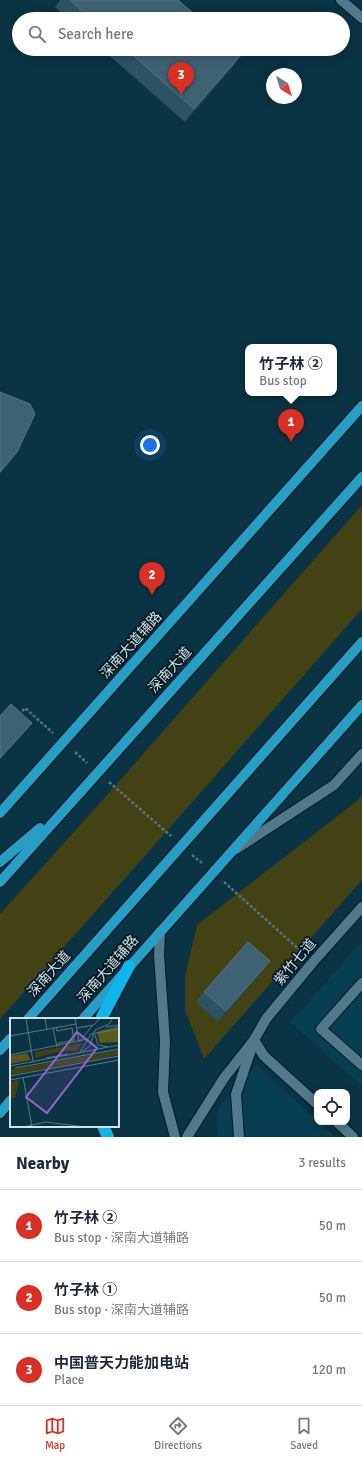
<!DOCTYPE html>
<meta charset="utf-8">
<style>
:root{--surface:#fff;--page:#f6f6f7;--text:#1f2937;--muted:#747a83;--line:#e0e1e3;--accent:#d93025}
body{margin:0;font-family:Signika,"Noto Sans SC",sans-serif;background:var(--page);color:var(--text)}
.controls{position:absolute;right:12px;bottom:12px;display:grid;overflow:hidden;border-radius:8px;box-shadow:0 2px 10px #0003}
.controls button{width:36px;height:36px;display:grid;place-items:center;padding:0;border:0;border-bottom:1px solid var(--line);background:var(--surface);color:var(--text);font:20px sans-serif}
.compass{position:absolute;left:266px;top:68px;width:36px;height:36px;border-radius:50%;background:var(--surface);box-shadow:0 2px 10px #0003;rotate:142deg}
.you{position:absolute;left:150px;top:445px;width:14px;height:14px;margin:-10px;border:3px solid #fff;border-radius:50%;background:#1a73e8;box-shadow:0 0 0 6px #1a73e833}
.badge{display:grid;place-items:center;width:26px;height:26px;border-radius:50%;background:var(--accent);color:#fff;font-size:13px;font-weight:700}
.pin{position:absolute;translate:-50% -33px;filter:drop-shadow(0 1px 2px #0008)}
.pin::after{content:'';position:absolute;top:21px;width:14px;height:12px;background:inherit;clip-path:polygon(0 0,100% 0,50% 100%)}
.popup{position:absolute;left:245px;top:344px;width:92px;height:52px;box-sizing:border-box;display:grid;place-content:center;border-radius:8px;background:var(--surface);filter:drop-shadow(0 1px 3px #0005);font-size:13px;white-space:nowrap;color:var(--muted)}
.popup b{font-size:15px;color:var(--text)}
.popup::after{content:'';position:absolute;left:50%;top:100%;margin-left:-8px;border:8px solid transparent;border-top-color:var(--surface)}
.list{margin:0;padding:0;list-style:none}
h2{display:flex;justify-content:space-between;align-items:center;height:52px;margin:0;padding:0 16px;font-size:17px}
h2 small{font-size:13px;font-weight:400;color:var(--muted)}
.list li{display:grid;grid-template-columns:26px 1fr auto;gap:12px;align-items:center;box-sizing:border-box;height:72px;padding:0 16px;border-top:1px solid var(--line)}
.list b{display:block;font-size:15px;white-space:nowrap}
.list p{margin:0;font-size:13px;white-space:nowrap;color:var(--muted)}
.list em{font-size:13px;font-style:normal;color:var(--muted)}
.icon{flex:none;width:22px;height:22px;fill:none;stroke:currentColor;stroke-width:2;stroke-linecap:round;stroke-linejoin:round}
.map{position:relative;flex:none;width:362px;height:1137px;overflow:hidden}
.search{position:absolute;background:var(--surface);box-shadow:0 2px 10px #0003;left:12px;right:12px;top:12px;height:44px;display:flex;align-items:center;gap:10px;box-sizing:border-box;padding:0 14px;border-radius:22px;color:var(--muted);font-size:15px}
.sheet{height:268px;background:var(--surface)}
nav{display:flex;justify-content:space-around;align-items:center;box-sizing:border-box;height:56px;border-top:1px solid var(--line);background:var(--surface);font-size:11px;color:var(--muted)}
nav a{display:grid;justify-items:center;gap:2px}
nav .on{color:var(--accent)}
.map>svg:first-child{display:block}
</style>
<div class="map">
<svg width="362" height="1137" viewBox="0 0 362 1137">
<rect width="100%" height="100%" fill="#0a3343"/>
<g fill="#083e52">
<polygon points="362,942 362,1086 290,1022"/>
<polygon points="257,1065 317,1120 317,1122 320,1122 336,1137 218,1137 217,1109"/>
</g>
<g fill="#424214">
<polygon points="362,505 362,609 151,849 0,1019 0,914 100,803"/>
<polygon points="362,795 362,880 204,1059 185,1010 185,977 197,925 357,801"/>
</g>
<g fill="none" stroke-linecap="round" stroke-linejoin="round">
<defs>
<g id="minor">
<polyline points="341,0 362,18"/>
<polyline points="236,849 334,785 362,754"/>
<polyline points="160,932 159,955 165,1041 163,1092 175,1137"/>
<polyline points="362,983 321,1029 362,1065"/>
<polyline points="254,1040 264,1056 317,1104"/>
<polyline points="337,1122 353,1137"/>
<polyline points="187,1137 224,1078 254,1040 266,1019 313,962 362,907"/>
<polyline points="239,1137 236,1094 252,1047"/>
</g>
<g id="major">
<polyline points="0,813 362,406"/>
<polyline points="0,862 40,828"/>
<polyline points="0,882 362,477"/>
<polyline points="28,1019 362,642"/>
<polyline points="83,1019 362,705"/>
<polyline points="0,1050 11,1038"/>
<polyline points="0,1113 11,1100"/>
</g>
<g id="highway">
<polyline points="101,1019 129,966"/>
<polyline points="103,1126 108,1137"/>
</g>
</defs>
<use href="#minor" stroke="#001a25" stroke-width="12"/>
<use href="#major" stroke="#001a25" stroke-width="12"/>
<use href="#highway" stroke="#001a25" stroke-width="14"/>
<g stroke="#537482" stroke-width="2.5" stroke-dasharray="3 2" stroke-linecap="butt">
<polyline points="19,715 25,708 53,733"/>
<polyline points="75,752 87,763"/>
<polyline points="109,782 171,836"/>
<polyline points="192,855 202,863"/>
<polyline points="224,882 302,952"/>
</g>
<use href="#minor" stroke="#51798b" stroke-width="10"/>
<use href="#major" stroke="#299ec5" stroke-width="10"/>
<use href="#highway" stroke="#0fb6eb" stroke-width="12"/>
</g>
<g fill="#2d5363">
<polygon points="60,0 178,0 200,19 68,19 55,7"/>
<polygon points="102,49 234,49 241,55 232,68 185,122"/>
<polygon points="270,961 262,972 218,1022 196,1002 204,992"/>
</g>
<g fill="#184050">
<polygon points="241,55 232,68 185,122 194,109"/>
<polygon points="17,452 8,465 0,474 0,472"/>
<polygon points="32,723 26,731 0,760 0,758"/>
<polygon points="270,961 262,972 218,1022 226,1011"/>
</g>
<g fill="#3e6272" stroke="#557685">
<polygon points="70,0 178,0 200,19 91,19"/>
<polygon points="126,49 234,49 241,55 194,109"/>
<polygon points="0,392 30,404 35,414 17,452 0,472"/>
<polygon points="11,704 32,723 0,758 0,716"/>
<polygon points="248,942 270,961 226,1011 204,992"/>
</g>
<g text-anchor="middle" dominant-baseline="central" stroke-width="3.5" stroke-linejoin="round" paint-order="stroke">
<g font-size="14" fill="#cde2ec" stroke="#091920">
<text transform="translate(131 645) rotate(-48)">深南大道辅路</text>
<text transform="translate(170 670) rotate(-48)">深南大道</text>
<text transform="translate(295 962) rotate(-50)">紫竹七道</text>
<text transform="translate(108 969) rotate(-49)">深南大道辅路</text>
<text transform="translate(49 974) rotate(-48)">深南大道</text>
</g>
</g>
<g transform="translate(10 1018)">
<rect width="109" height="109" fill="#0a3343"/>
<path d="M 72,25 L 67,33 L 52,33 L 25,40 L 25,34 ZM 109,32 L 109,37 L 0,57 L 0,52 ZM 7,62 L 9,63 L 5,80 L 0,81 L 0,64 Z" fill="#424214"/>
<path d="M 109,8 L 109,24 L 90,25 L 87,15 L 89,13 ZM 17,35 L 21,42 L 0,46 L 0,38 Z" fill="#59581e"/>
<path fill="none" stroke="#587987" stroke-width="1" d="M 20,0 L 16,1 L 23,43M 35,0 L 37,12M 65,0 L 69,24M 96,9 L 109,7M 43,10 L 47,29M 46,10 L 47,13 L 62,10 L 64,22 L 49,25 L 49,28M 67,10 L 84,7 L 90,0M 85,17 L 88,27 L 98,29M 0,18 L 66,6M 70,23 L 82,8M 70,34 L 81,16 L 109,11M 72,34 L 80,28 L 85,12 L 99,6 L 103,0M 0,37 L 78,21M 36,40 L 58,36M 0,48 L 109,27M 5,50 L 109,31M 0,58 L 109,38M 13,59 L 22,109M 0,62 L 109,42M 13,109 L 36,104 L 75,109M 23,109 L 52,109"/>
<path fill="#9463cc" fill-opacity="0.15" stroke="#9463cc" stroke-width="2" d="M 67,14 L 87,30 L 37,95 L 16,79 Z"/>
<rect width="109" height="109" fill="none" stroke="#cde2ec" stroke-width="2"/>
</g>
</svg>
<div class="controls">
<button><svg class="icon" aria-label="locate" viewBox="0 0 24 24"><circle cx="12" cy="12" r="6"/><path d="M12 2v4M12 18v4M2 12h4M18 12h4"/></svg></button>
</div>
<svg class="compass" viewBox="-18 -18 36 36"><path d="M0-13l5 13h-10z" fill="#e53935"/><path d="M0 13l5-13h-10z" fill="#747a83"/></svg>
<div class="you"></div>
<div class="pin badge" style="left:291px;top:442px">1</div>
<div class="popup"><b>竹子林 ②</b>Bus stop</div>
<div class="pin badge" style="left:152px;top:595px">2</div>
<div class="pin badge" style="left:181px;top:95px">3</div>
<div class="search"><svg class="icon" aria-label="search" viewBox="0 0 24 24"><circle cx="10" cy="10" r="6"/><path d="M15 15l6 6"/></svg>Search here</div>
</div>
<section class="sheet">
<h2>Nearby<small>3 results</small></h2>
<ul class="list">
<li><span class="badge">1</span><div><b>竹子林 ②</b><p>Bus stop · 深南大道辅路</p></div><em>50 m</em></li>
<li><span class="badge">2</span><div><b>竹子林 ①</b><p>Bus stop · 深南大道辅路</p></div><em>50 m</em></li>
<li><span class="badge">3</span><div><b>中国普天力能加电站</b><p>Place</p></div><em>120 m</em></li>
</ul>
</section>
<nav>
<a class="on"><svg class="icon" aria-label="map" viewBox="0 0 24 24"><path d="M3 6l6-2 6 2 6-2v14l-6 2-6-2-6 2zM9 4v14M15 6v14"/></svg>Map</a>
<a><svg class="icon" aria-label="directions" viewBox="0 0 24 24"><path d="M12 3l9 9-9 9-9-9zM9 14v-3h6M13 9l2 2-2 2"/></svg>Directions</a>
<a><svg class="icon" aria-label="saved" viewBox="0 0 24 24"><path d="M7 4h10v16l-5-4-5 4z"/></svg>Saved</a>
</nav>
